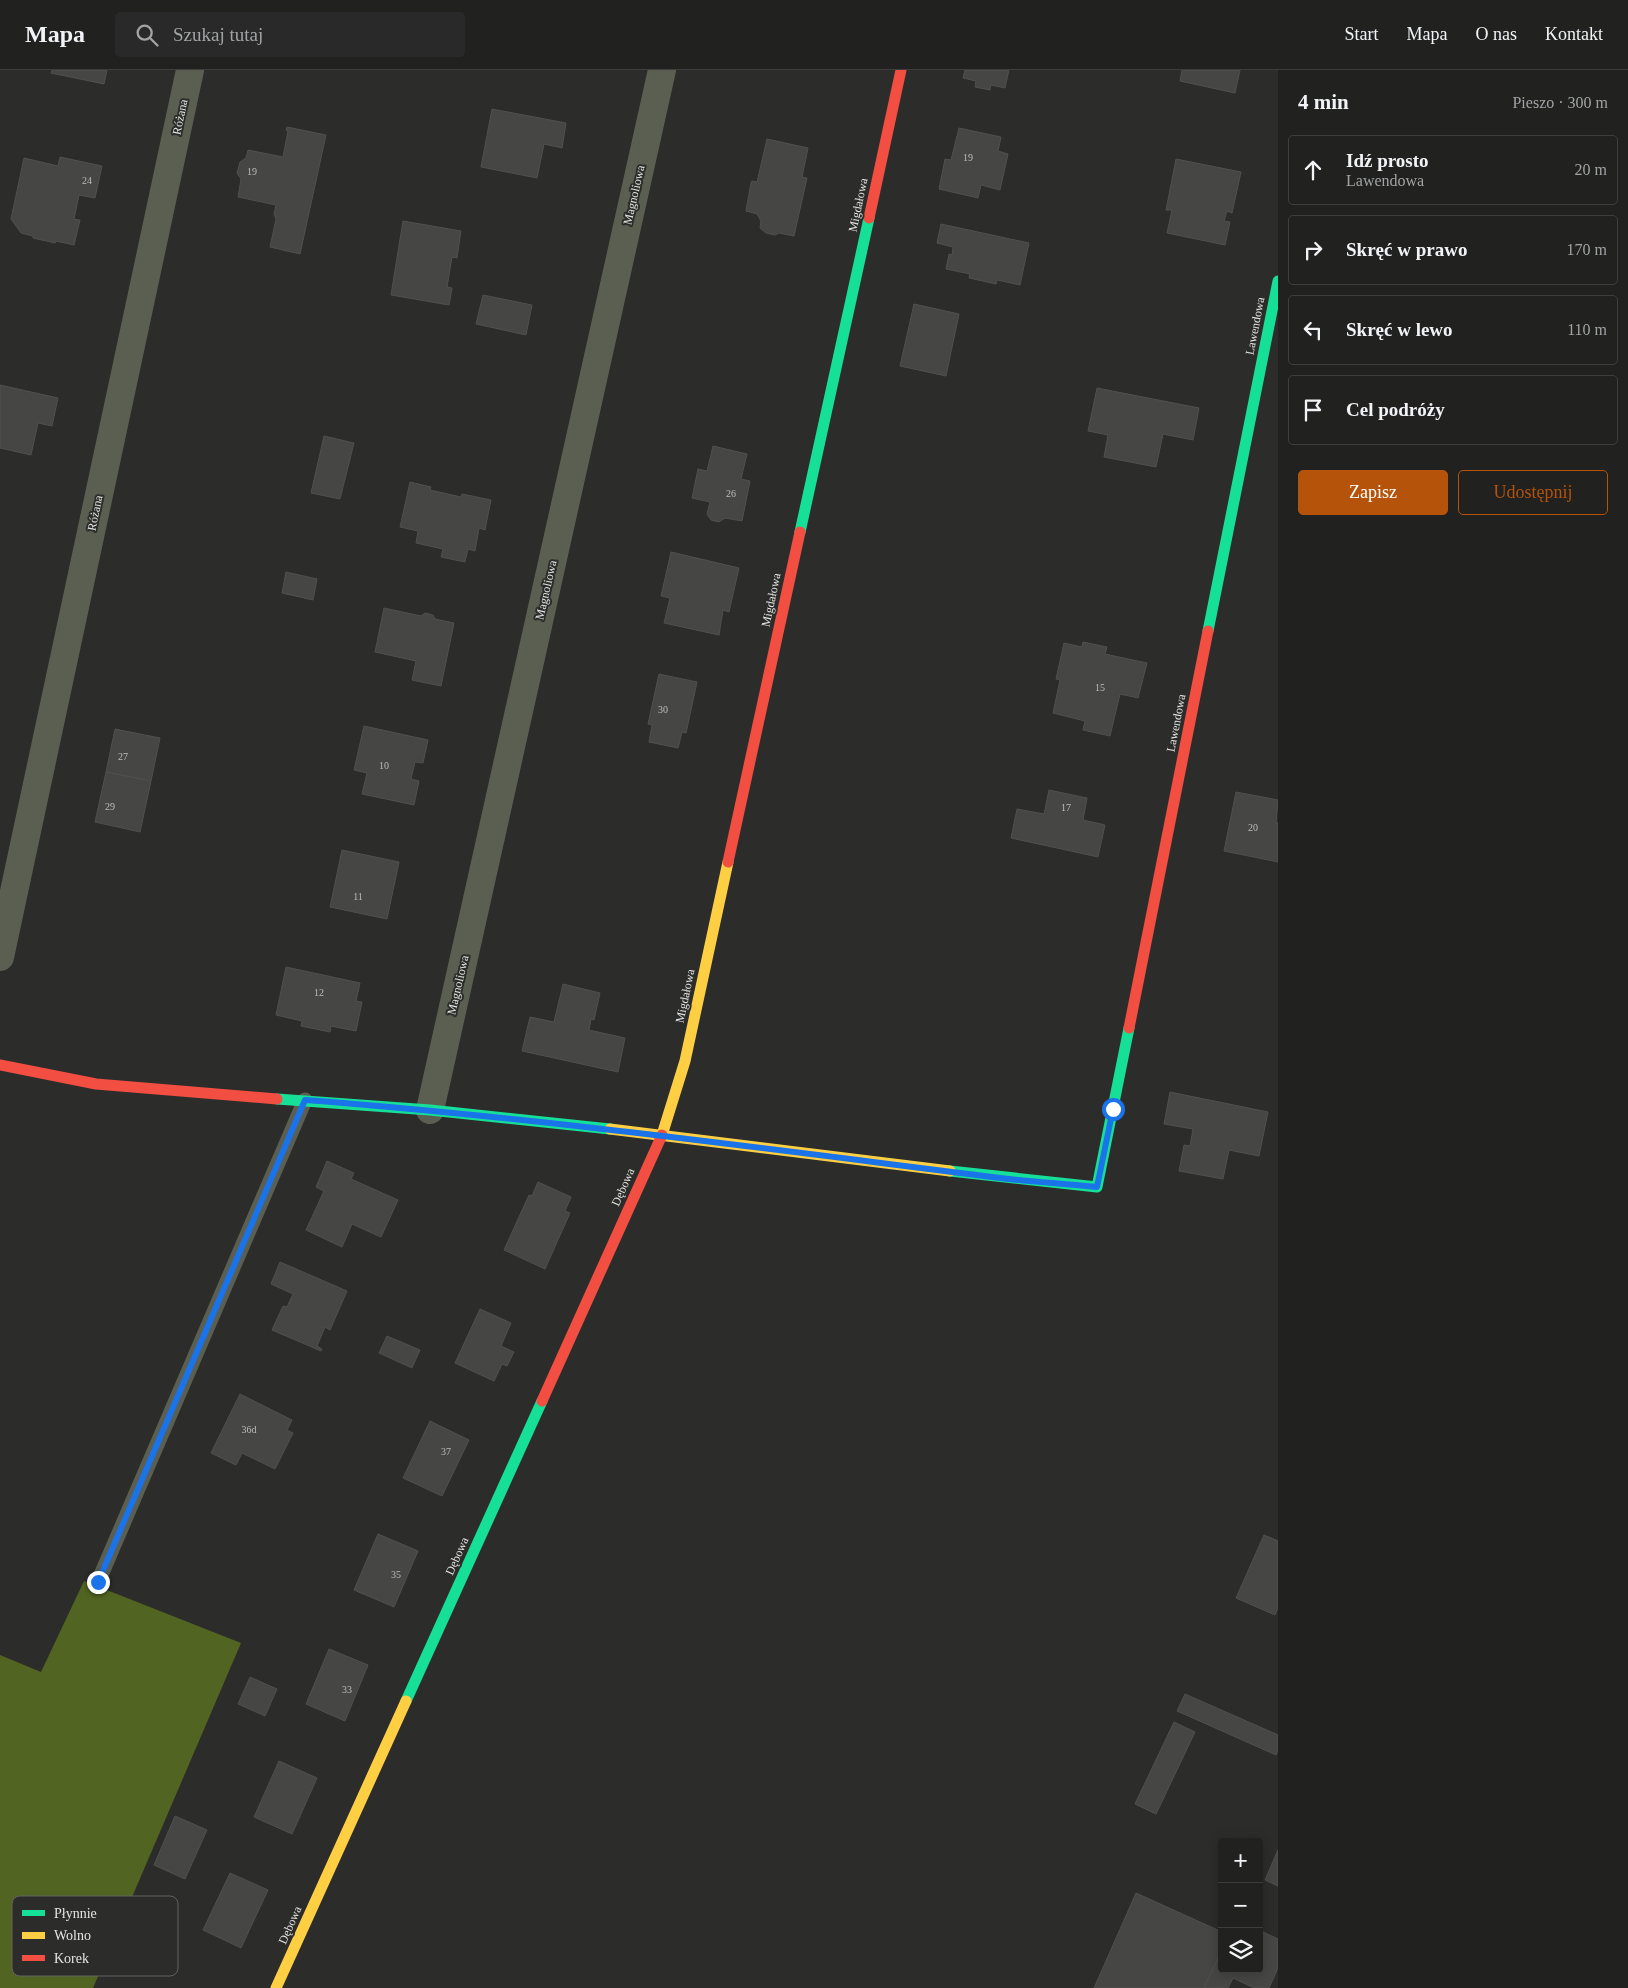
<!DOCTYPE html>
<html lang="pl">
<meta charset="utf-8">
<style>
:root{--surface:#212120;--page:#292929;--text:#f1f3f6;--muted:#a2a3a5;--line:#3e3e3e;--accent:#b45309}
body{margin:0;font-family:Georgia,serif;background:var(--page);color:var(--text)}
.controls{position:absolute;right:15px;bottom:15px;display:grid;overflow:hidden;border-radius:5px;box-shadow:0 2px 12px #0003}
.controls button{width:45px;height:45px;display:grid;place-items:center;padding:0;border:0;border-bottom:1px solid var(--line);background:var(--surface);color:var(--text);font:25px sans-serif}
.stop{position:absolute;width:15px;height:15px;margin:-11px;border:4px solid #1a73e8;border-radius:50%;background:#fff}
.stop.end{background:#1a73e8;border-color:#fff;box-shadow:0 1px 5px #0008}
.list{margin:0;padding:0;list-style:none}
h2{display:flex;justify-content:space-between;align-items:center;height:65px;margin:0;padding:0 20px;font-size:21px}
h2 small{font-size:16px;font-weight:400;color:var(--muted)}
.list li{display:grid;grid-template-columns:32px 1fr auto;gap:15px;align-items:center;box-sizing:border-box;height:70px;margin:0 10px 10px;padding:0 10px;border:1px solid var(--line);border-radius:5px}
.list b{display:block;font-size:19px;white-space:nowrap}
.list p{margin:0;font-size:16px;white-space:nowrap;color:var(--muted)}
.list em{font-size:16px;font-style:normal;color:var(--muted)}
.actions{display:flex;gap:10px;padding:15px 20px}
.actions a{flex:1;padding:11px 0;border:1px solid var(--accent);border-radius:5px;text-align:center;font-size:18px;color:var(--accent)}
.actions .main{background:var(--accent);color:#fff}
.icon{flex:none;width:28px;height:28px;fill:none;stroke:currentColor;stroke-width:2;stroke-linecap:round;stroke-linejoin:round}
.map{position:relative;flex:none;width:1278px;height:1918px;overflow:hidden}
header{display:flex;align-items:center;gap:30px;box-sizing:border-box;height:70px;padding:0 25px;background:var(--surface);border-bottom:1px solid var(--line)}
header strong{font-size:24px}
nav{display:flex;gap:28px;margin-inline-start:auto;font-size:18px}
.search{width:350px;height:45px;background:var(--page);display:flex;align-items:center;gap:12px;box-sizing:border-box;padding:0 18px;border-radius:5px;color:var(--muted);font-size:19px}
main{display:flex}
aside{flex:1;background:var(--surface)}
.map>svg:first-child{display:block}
</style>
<header>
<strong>Mapa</strong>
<div class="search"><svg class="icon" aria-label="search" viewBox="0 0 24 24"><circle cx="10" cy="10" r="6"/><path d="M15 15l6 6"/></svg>Szukaj tutaj</div>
<nav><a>Start</a><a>Mapa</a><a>O nas</a><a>Kontakt</a></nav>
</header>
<main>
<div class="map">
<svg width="1278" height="1918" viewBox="0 0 1278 1918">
<rect width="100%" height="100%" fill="#2c2c2b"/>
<polygon fill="#526421" points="84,1511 241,1573 93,1918 0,1918 0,1585 41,1602"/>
<g fill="#464645" stroke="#50504f">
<polygon points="52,0 107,0 104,14 51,3"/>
<polygon points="965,0 1009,0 1005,18 991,15 990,20 975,17 976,11 963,8"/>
<polygon points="1182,0 1240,0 1235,23 1180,11"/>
<polygon points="492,39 566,53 562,78 544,74 537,108 481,97"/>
<polygon points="287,57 326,65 300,184 270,177 276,149 274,144 276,135 238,127 241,109 237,103 240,92 246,88 248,80 283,87 288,61 286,60"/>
<polygon points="959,58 1001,67 998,81 1008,84 1000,120 981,115 978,128 939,119 945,89 951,90"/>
<polygon points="767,69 808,78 802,107 807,108 794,166 779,163 775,165 766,163 760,158 761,151 757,144 746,141 751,113 752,111 757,112"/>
<polygon points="60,87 102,96 95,128 79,125 74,149 80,150 74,175 56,171 55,173 33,168 33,166 21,163 11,149 24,88 58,96"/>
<polygon points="1176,89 1241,102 1232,143 1227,141 1224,151 1230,152 1225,175 1167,163 1172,140 1166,140"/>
<polygon points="403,151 461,161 457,188 452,187 447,217 452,218 449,235 391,225"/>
<polygon points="941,154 1029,173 1020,215 997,210 996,214 969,208 970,204 946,199 949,184 952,185 953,177 937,173"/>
<polygon points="483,225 532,235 526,265 476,254"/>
<polygon points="914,234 959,244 946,306 900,296"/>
<polygon points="0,315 58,328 52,356 38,353 31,385 0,378"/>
<polygon points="1097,318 1199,338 1193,370 1163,364 1156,397 1104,387 1108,365 1088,361"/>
<polygon points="324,366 354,373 340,429 311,423"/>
<polygon points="713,376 747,384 741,409 750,411 742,451 725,448 719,452 711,450 707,444 710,432 692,428 698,399 707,401"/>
<polygon points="410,412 431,417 430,420 461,427 462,424 491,430 485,460 479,458 475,481 468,479 465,492 441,487 443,479 416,473 418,461 400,457"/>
<polygon points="671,482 739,498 729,542 723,540 719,565 664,553 670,528 661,526"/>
<polygon points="286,502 317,509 313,530 282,523"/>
<polygon points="384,538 421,546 425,543 433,545 435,549 454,553 441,616 412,610 416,591 375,582"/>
<polygon points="1083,572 1107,577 1105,584 1147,593 1138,628 1120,624 1110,666 1083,660 1085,651 1053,643 1060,610 1056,609 1064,573 1082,577"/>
<polygon points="659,604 697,612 686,663 682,662 678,678 649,672 652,655 648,654"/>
<polygon points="364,656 428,670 423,693 415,692 411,709 419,711 414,735 362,724 367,703 354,700"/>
<polygon points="115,659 160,668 151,711 106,702"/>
<polygon points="106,702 151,711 140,762 95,752"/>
<polygon points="1049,720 1087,728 1083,750 1105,755 1098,787 1011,768 1017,739 1044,744"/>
<polygon points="1236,722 1278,730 1276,753 1278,753 1278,792 1224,781"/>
<polygon points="342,780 399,792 387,849 330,837"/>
<polygon points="286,897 360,913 356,931 362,932 356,961 331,956 330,962 301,956 302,951 276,945"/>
<polygon points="563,914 600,923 594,950 591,949 589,960 625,968 618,1002 522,981 530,947 554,952"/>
<polygon points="1170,1022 1268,1042 1259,1086 1229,1080 1223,1109 1179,1101 1184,1075 1190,1076 1193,1059 1164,1054"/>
<polygon points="327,1091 354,1103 351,1109 398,1130 381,1167 352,1154 342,1177 306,1160 324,1121 316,1117"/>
<polygon points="538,1112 571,1127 565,1141 570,1143 545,1199 504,1180 529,1125 532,1126"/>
<polygon points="280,1192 347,1221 330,1260 325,1257 317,1276 322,1279 321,1281 272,1260 283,1236 287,1237 293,1224 271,1214"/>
<polygon points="480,1239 511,1253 501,1276 514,1282 507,1296 502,1294 494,1311 455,1293"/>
<polygon points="387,1266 420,1280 412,1298 379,1283"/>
<polygon points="240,1324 292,1350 287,1360 293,1363 275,1399 242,1383 236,1395 211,1383"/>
<polygon points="430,1351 469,1370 442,1426 403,1408"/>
<polygon points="378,1464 418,1481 394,1537 354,1520"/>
<polygon points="1264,1465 1278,1471 1278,1538 1275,1545 1236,1528"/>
<polygon points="329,1579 368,1595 345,1651 306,1634"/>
<polygon points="250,1607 277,1619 265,1646 238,1634"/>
<polygon points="1185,1624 1278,1665 1278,1680 1276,1685 1177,1641"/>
<polygon points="1174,1652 1195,1662 1156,1744 1135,1734"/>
<polygon points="279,1691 317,1708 292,1764 254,1747"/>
<polygon points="175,1746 207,1760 185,1809 154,1795"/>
<polygon points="1278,1780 1278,1816 1265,1810"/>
<polygon points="230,1803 268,1820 241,1878 203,1860"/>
<polygon points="1136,1823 1222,1862 1222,1880 1204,1918 1094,1918"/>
<polygon points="1259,1860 1278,1869 1278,1898 1269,1918 1254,1918 1233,1908 1228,1918 1204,1918 1222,1880 1222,1899 1259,1899"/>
</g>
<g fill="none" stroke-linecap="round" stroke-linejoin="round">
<polyline stroke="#5b5f52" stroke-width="15" points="98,1512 305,1030"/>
<g stroke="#5b5f52" stroke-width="28">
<polyline points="0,887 190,0"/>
<polyline points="430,1040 662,0"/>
</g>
<g stroke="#16e098" stroke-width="11">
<polyline points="800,462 869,148"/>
<polyline points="1208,561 1278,211"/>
<polyline points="277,1029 430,1040 610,1059"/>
<polyline points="950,1101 1097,1117 1129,958"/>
<polyline points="406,1631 542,1331"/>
</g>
<g stroke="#ffcf43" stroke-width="11">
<polyline points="610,1059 950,1101"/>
<polyline points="662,1065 685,991 728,792"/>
<polyline points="276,1918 406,1631"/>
</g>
<g stroke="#f24e42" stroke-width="11">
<polyline points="869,148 901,0"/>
<polyline points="728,792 800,462"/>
<polyline points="1129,958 1208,561"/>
<polyline points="0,995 96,1014 277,1029"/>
<polyline points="542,1331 662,1065"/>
</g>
</g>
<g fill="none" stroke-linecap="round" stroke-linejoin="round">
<path stroke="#1a73e8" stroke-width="6" d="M 98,1512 L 305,1030 C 541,1048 775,1080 1009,1109 C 1038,1112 1068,1114 1097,1117 L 1113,1039"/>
</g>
<g text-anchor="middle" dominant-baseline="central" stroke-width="4" stroke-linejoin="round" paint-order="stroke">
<g font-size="10" fill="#bcbcbb">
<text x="968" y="87">19</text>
<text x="252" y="101">19</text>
<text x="87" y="110">24</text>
<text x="731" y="423">26</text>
<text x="1100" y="617">15</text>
<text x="663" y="639">30</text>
<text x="123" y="686">27</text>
<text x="384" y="695">10</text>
<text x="110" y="736">29</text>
<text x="1066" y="737">17</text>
<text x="1253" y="757">20</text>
<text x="358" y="826">11</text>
<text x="319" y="922">12</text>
<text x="249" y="1359">36d</text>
<text x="446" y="1381">37</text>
<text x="396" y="1504">35</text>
<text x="347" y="1619">33</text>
</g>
<g font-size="12" fill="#e3e4e2" stroke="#2c2d2a">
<text transform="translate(180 47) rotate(-78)">Różana</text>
<text transform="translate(634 125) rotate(-77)">Magnoliowa</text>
<text transform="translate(858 135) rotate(-78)">Migdałowa</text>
<text transform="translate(1255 256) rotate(-79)">Lawendowa</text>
<text transform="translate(95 443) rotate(-78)">Różana</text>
<text transform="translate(546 520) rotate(-77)">Magnoliowa</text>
<text transform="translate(771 530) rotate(-78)">Migdałowa</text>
<text transform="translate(1176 653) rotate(-79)">Lawendowa</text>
<text transform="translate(458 915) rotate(-77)">Magnoliowa</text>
<text transform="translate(685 926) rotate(-78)">Migdałowa</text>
<text transform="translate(623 1117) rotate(-66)">Dębowa</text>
<text transform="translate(457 1486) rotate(-66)">Dębowa</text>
<text transform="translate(290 1855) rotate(-66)">Dębowa</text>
</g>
</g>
<rect x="12" y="1826" width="166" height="80" rx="8" fill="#2c2d2a" stroke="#636461" stroke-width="1"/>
<rect x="22" y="1840" width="23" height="6" fill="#16e098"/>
<rect x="22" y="1862" width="23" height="7" fill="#ffcf43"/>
<rect x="22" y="1885" width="23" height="6" fill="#f24e42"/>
<g font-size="14" fill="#e3e4e2">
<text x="54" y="1848">Płynnie</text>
<text x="54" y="1870">Wolno</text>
<text x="54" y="1893">Korek</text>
</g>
</svg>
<div class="controls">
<button>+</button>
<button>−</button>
<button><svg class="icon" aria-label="layers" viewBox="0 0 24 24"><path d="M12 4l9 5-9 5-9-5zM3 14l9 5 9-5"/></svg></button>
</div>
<div class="stop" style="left:1113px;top:1039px"></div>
<div class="stop end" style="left:98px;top:1512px"></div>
</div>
<aside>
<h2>4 min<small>Pieszo · 300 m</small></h2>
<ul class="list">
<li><svg class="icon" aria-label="ahead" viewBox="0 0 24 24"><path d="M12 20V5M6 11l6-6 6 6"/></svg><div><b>Idź prosto</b><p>Lawendowa</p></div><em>20 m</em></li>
<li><svg class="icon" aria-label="right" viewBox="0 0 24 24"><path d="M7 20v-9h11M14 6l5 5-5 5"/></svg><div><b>Skręć w prawo</b></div><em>170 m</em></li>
<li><svg class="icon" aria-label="left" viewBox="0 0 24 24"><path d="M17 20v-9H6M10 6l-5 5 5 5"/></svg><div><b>Skręć w lewo</b></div><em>110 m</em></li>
<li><svg class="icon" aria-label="arrive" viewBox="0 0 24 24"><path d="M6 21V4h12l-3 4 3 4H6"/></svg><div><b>Cel podróży</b></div></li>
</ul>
<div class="actions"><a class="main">Zapisz</a><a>Udostępnij</a></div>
</aside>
</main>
